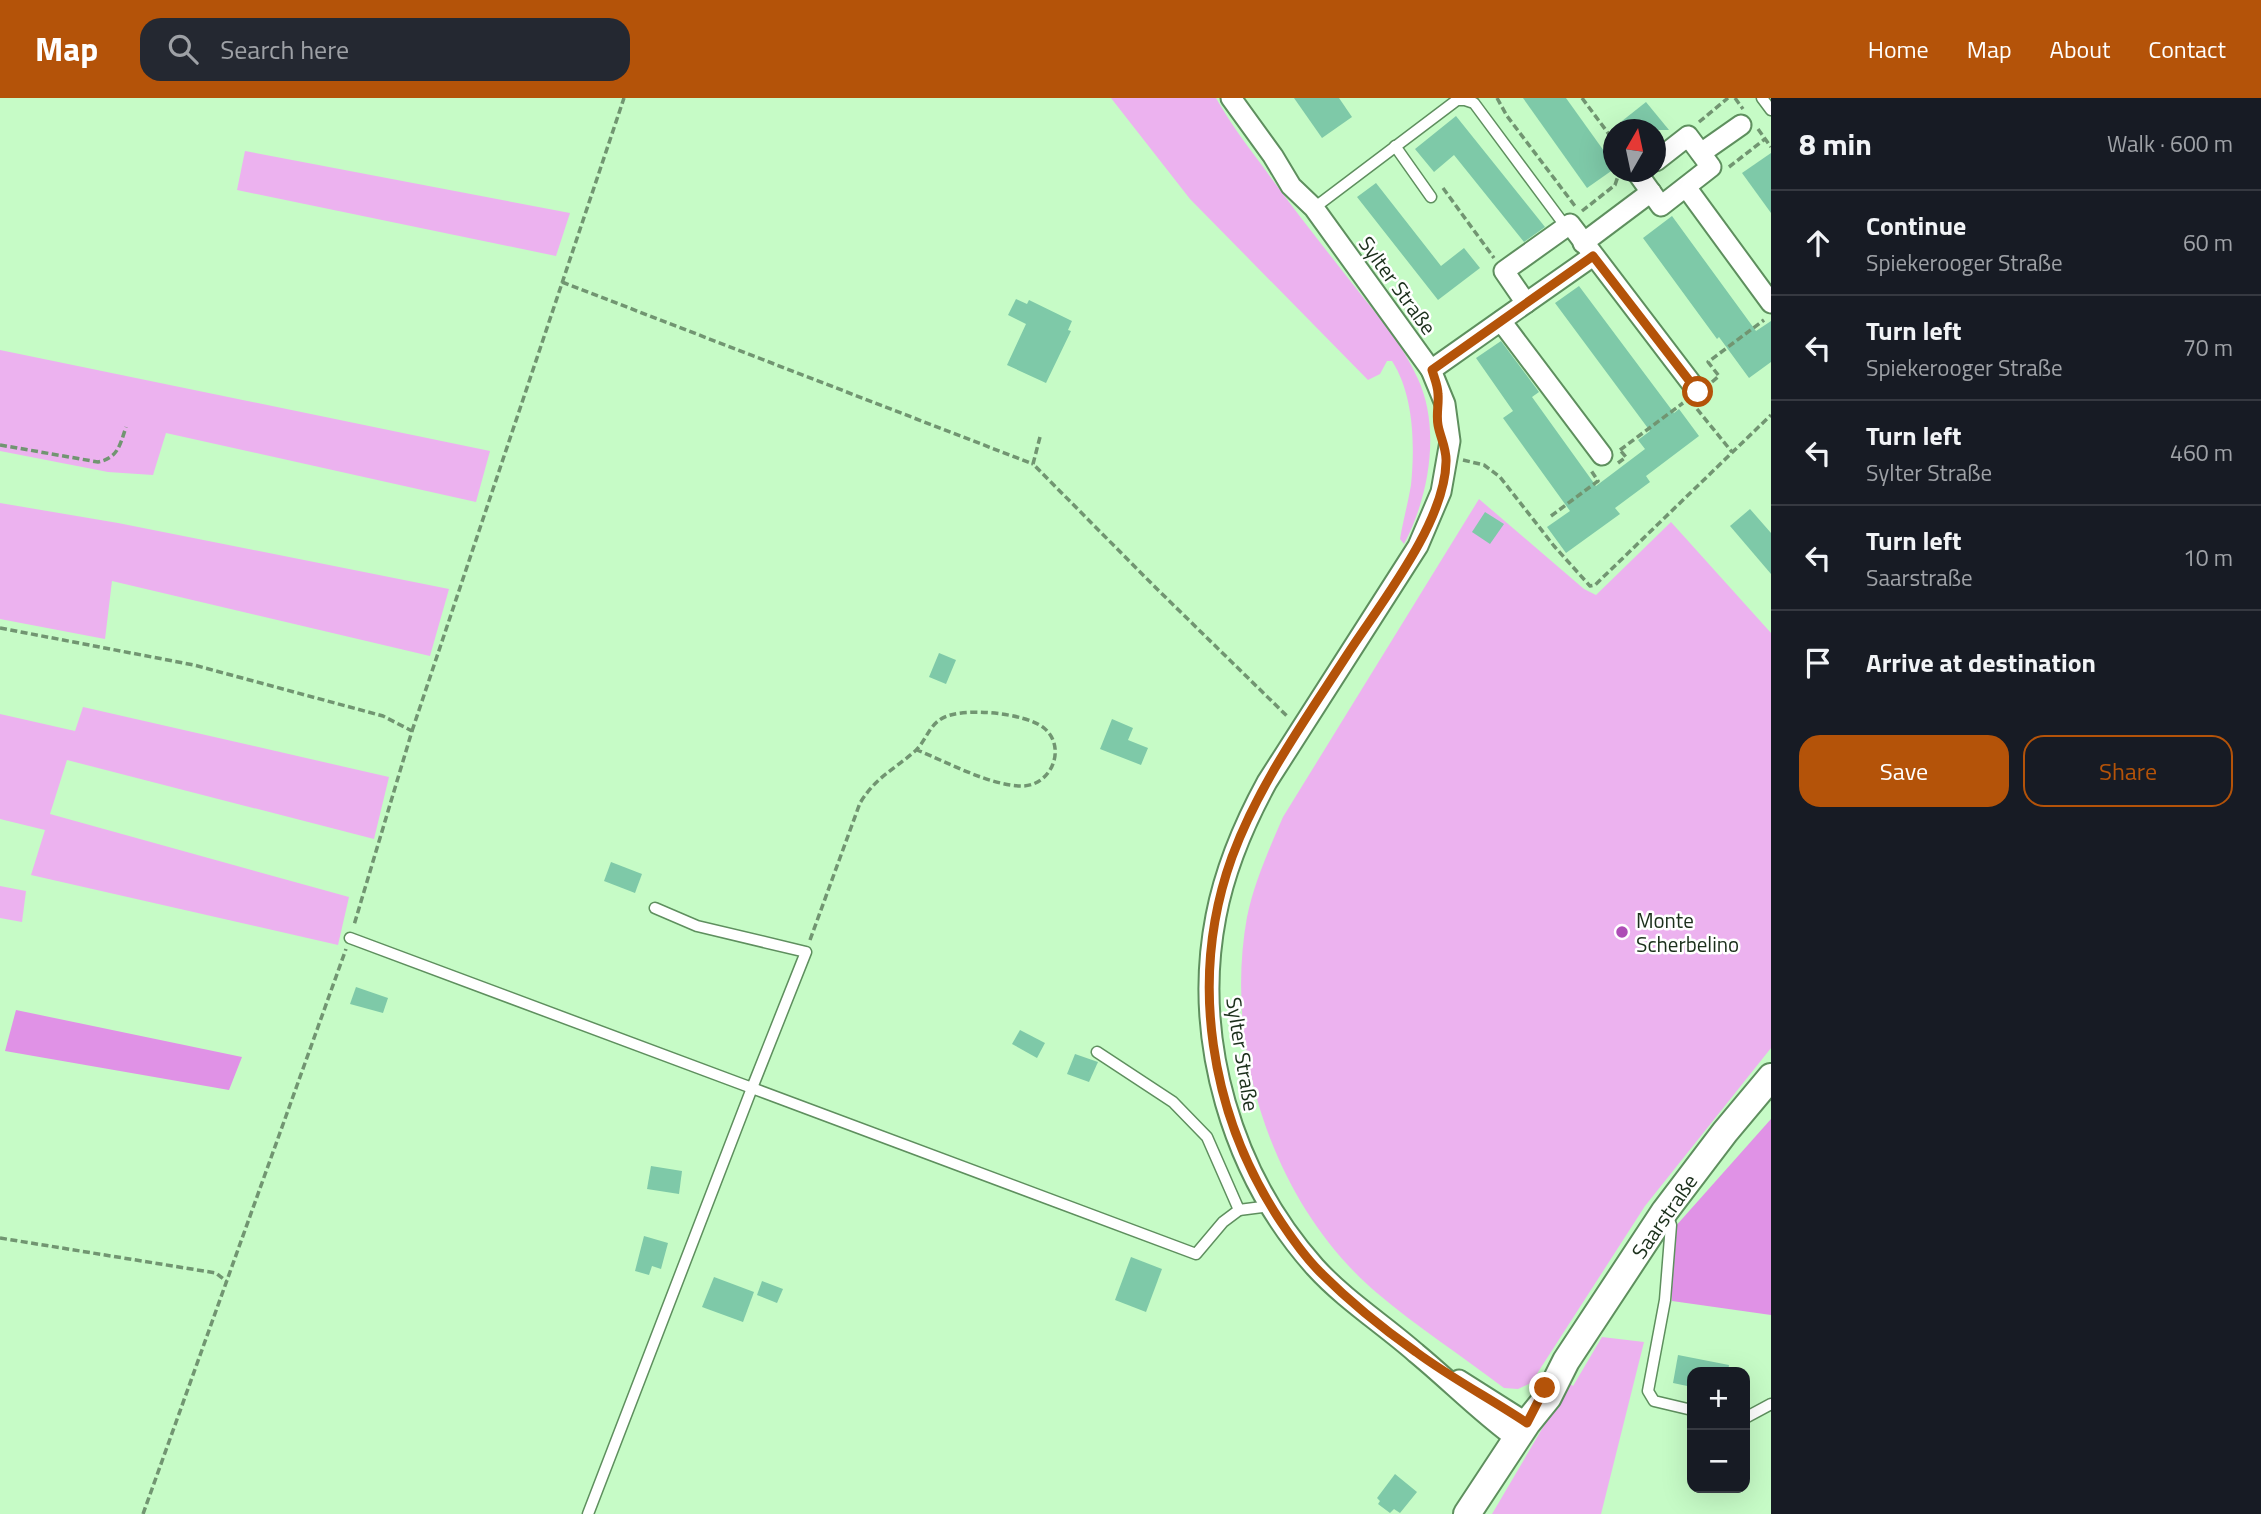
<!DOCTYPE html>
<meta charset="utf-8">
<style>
:root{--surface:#171b24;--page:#242831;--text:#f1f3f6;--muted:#9ea1a6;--line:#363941;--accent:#b45309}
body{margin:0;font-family:"Titillium Web",sans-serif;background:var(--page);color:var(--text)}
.controls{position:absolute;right:21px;bottom:21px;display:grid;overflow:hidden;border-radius:14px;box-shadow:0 7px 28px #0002}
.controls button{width:63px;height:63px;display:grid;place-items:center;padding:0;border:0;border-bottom:2px solid var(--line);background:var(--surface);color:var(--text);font:35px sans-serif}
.compass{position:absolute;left:1603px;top:21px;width:63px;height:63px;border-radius:50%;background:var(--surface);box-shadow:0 7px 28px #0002;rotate:9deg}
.stop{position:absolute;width:21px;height:21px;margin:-16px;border:5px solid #b45309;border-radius:50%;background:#fff}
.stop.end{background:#b45309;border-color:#fff;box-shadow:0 2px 7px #0008}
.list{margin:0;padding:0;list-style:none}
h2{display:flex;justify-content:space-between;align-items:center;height:91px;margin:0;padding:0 28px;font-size:30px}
h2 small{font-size:23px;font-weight:400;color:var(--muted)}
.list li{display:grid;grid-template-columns:46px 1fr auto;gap:21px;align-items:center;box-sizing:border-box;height:105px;padding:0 28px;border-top:2px solid var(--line)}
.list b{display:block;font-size:26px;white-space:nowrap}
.list p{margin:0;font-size:23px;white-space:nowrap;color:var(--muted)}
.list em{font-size:23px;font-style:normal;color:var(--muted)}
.actions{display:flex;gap:14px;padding:21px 28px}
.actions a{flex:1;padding:16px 0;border:2px solid var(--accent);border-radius:21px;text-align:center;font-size:24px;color:var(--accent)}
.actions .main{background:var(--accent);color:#fff}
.icon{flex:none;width:38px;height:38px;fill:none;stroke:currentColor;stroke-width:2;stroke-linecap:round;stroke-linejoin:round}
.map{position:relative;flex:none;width:1771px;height:1416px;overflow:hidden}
header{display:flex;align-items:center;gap:42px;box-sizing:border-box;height:98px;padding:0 35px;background:var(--accent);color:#fff}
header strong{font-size:33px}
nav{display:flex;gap:38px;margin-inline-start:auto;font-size:24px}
.search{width:490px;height:63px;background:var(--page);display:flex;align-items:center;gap:18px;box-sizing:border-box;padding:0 24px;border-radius:21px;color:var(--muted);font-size:26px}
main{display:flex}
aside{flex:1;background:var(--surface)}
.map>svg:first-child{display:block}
</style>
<header>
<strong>Map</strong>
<div class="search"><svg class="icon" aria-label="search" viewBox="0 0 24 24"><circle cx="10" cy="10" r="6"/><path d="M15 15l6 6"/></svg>Search here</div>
<nav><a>Home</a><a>Map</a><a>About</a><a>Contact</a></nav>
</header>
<main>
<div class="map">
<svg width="1771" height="1416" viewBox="0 0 1771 1416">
<rect width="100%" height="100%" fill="#c6fbc6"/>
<g fill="#ecb2ef">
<path d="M 1111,0 L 1216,0 C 1229,23 1245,45 1261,66 C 1291,108 1323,148 1355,189 C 1378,218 1403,247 1418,281 C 1441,331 1429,399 1404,446 L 1400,441 C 1403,423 1408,405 1411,387 C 1415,347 1414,297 1392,263 L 1387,263 L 1380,276 L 1368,282 L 1190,101 Z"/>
<polygon points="245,53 570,115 556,158 237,92"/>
<polygon points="0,252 490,353 476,404 166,335 153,377 108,374 0,353"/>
<path d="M 1479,401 L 1584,491 L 1596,497 L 1671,424 L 1771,535 L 1771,950 L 1645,1108 L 1531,1285 L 1518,1291 L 1504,1290 C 1462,1258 1417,1229 1377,1195 C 1273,1107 1223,951 1247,819 C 1254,785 1269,751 1283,719 Z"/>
<polygon points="0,405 118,425 449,491 430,558 112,483 105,541 0,521"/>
<polygon points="83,609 389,679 374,741 67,662 50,716 349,799 338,847 31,777 45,732 0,721 0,616 75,633"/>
<polygon points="0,788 26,793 22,824 0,820"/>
<polygon points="1602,1239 1644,1244 1601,1416 1492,1416 1569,1285 1573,1288"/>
</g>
<g fill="#e092e6">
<polygon points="16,912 242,959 229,992 5,953"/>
<polygon points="1771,1021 1771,1217 1672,1203 1666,1139"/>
</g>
<g fill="#7ec9a8">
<polygon points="1294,0 1339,0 1352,19 1322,40"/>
<polygon points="1523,0 1566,0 1614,67 1614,71 1587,90"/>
<polygon points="1646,4 1669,32 1628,32 1622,23"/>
<polygon points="1456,18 1545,129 1524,144 1454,57 1434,74 1415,51"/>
<polygon points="1771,55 1771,115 1742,75"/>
<polygon points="1376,85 1441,168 1464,150 1480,170 1438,202 1357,99"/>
<polygon points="1672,118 1756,233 1771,223 1771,264 1749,280 1719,239 1717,241 1643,140"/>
<polygon points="1579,188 1674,315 1679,311 1699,338 1646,378 1650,384 1615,410 1620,416 1566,455 1547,429 1570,413 1503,320 1513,313 1476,260 1501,243 1539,294 1532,299 1596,388 1645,351 1638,342 1650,333 1555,205"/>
<polygon points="1016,201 1027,206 1029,202 1072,223 1068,232 1071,233 1046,285 1007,267 1026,226 1008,217"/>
<polygon points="1750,411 1771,435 1771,476 1730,428"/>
<polygon points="1485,414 1504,426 1490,446 1472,434"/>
<polygon points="939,555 956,562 946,586 929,579"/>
<polygon points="1112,621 1133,630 1128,642 1148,650 1141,667 1100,651"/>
<polygon points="611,764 642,776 635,795 604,783"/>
<polygon points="356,889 388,900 383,915 350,906"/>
<polygon points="1020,932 1045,945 1037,960 1012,946"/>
<polygon points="1075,956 1098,964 1089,984 1067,976"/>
<polygon points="651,1068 682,1073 679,1096 647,1091"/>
<polygon points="644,1138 668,1145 661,1171 652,1168 649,1177 635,1173"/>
<polygon points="1131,1159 1162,1171 1146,1214 1115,1202"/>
<polygon points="714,1179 754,1194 743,1224 702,1209"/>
<polygon points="762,1183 783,1191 777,1205 757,1197"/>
<polygon points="1678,1257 1729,1267 1728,1274 1692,1274 1692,1289 1673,1285"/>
<polygon points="1395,1376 1417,1394 1400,1415 1394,1411 1390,1415 1378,1406 1380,1403 1377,1400"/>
</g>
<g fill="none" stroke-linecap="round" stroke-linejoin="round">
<defs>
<g id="service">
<polyline points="1762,0 1771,12"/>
<polyline points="1395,48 1431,99"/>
<polyline points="1314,110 1457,2 1465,2 1474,5 1566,129"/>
<polyline points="350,840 752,990 806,854 697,828 655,810"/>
<polyline points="1097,954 1173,1004 1207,1039 1239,1112 1270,1108"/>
<polyline points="1667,1117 1671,1127 1665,1202 1648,1293 1654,1303 1692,1312"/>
<polyline points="1745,1320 1771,1306"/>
<polyline points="588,1416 752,990 1196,1156 1223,1124 1239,1112"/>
</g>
<g id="minor">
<path d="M 1231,0 L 1273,58 L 1291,88 L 1314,110 L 1431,272 L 1445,306 L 1450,343 L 1441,394 L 1418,448 L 1267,684 C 1244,726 1225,771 1216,818 C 1192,941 1232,1076 1315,1169 C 1345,1202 1383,1226 1416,1255 C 1450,1283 1481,1315 1517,1341"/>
<polyline points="1701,55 1741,27"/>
<polyline points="1641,74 1638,76 1661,108 1711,69 1688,38 1656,63"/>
<polyline points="1686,89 1771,205"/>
<polyline points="1583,145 1651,94"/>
<polyline points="1526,205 1593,158"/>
<polyline points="1501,223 1602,357"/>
<polyline points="1431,272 1526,205 1504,173 1570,126 1698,294"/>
<polyline points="1459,1282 1527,1325"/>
</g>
<polyline id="secondary" points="1467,1416 1527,1325 1548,1299 1566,1263 1665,1113 1725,1034 1771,979"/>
</defs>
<use href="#service" stroke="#5e8f5e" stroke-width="13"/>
<use href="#minor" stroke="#5e8f5e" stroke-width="23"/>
<use href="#secondary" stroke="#5e8f5e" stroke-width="30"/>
<g stroke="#719571" stroke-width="3.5" stroke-dasharray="7 3.5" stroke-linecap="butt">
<polyline points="1497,0 1507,18 1575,108"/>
<polyline points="1582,0 1614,43"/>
<polyline points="1735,0 1743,11"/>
<polyline points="1699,24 1728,0"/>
<polyline points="1758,31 1771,49"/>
<polyline points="1729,69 1765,41"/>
<polyline points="1443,90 1494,160"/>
<polyline points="1582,113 1615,87 1619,75"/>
<polyline points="562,184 1033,366"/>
<polyline points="1712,284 1719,278 1708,264 1764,222"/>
<polyline points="1697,311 1732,354"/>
<polyline points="1040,339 1033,366 1155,489 1288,619"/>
<path d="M 0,347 L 98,364 C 118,360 120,347 126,329"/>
<polyline points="1620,352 1683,305"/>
<polyline points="1463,362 1484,367 1500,379 1554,448 1590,488 1595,487 1771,317"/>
<polyline points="1618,365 1626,359 1620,352"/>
<polyline points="1551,418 1598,383 1590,371"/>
<polyline points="0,530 194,567 383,618 412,633 354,827"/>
<polyline points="412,633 624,0"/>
<path d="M 810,842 L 860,705 C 876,679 892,673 914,654 C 925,645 928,629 941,621 C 961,608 1026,615 1044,630 C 1067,649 1052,687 1023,688 C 990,688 947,664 917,652"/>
<polyline points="0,1140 216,1175 226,1183"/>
<polyline points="143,1416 346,851"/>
</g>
<use href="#service" stroke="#fff" stroke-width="10"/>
<use href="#minor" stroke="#fff" stroke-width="19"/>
<use href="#secondary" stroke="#fff" stroke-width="26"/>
</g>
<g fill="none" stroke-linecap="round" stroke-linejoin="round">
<path stroke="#b45309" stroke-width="9" d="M 1545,1290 L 1527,1325 C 1491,1301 1451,1280 1416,1254 C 1382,1230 1349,1203 1320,1174 C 1305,1159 1293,1142 1281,1124 C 1210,1017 1188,881 1232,759 C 1259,686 1305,622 1347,557 C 1380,506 1445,425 1446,364 C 1447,351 1440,339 1438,327 C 1436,316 1439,306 1438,296 C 1438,288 1434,279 1432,272 L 1593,158 L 1698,294"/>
</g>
<circle fill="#ad4db5" stroke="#fff" stroke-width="2.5" cx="1622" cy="834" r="7"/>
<g text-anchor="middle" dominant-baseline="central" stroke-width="5" stroke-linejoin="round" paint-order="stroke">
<g font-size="21" fill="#1b2f1b" stroke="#fff">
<text transform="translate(1398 187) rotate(54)">Sylter Straße</text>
<text transform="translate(1243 956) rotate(81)">Sylter Straße</text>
<text transform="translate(1664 1118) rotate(-55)">Saarstraße</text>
</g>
<g font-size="21" fill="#1b2f1b" stroke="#fff" text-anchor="start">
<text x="1636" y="822">Monte<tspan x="1636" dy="24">Scherbelino</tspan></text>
</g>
</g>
</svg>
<div class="controls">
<button>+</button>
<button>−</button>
</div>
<svg class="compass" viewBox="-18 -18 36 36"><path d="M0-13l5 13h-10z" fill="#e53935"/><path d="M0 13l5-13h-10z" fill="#9ea1a6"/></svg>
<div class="stop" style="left:1698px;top:294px"></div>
<div class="stop end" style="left:1545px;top:1290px"></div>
</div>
<aside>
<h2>8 min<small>Walk · 600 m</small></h2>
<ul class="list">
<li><svg class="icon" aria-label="ahead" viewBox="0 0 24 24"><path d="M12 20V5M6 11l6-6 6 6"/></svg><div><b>Continue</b><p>Spiekerooger Straße</p></div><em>60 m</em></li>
<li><svg class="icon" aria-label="left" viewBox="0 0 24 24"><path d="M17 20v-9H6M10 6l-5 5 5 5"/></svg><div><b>Turn left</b><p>Spiekerooger Straße</p></div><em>70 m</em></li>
<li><svg class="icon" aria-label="left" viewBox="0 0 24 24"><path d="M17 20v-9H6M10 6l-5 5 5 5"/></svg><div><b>Turn left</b><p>Sylter Straße</p></div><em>460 m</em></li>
<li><svg class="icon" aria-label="left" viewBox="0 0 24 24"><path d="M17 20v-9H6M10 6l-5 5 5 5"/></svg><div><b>Turn left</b><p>Saarstraße</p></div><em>10 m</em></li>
<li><svg class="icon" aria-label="arrive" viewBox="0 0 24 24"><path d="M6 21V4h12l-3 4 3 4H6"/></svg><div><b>Arrive at destination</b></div></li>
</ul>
<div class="actions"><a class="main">Save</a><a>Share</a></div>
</aside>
</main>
